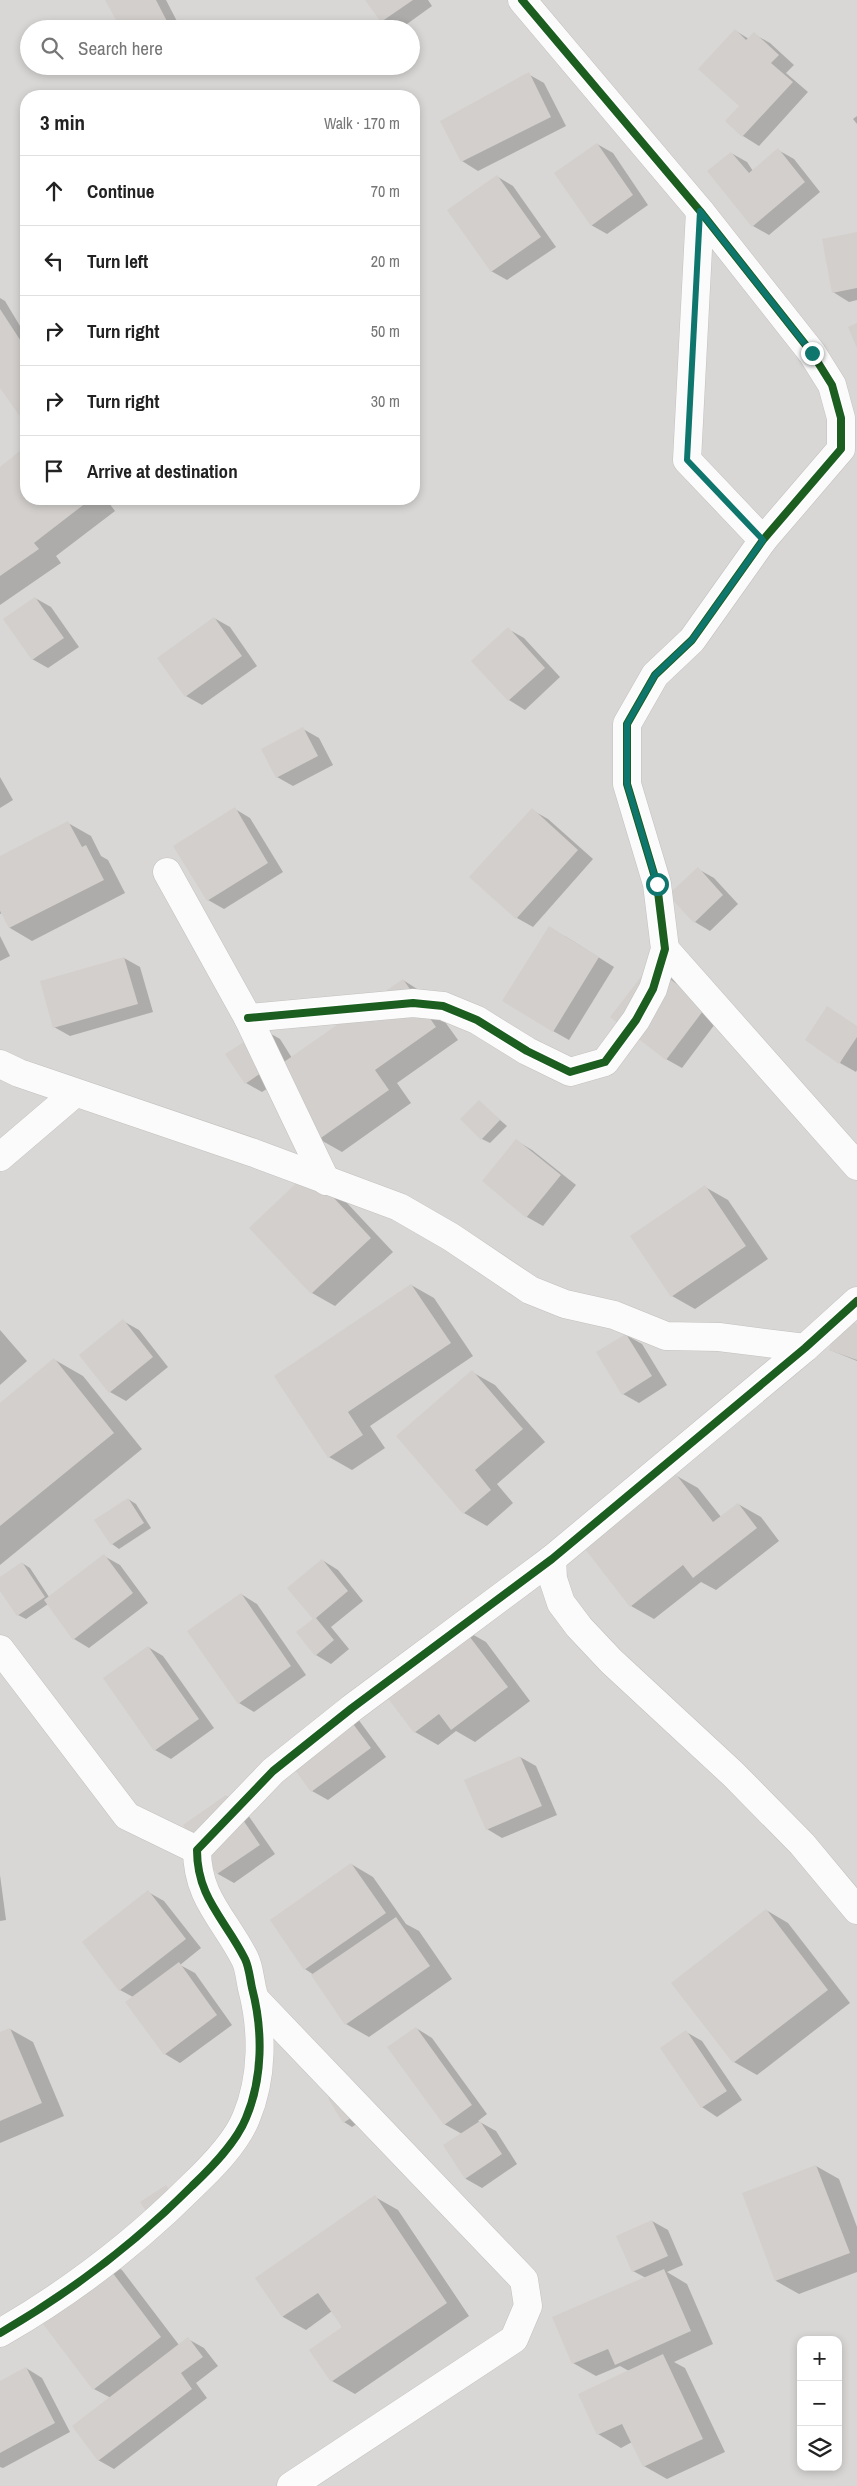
<!DOCTYPE html>
<meta charset="utf-8">
<style>
:root{--surface:#fff;--page:#f2f2f2;--text:#222;--muted:#767676;--line:#e0e0e0}
body{margin:0;font-family:"Archivo Narrow",sans-serif;background:var(--page);color:var(--text)}
.controls{position:absolute;right:15px;bottom:15px;display:grid;overflow:hidden;border-radius:10px;box-shadow:0 2px 8px #0003}
.controls button{width:45px;height:45px;display:grid;place-items:center;padding:0;border:0;border-bottom:1px solid var(--line);background:var(--surface);color:var(--text);font:25px sans-serif}
.stop{position:absolute;width:15px;height:15px;margin:-11px;border:4px solid #0f766e;border-radius:50%;background:#fff}
.stop.end{background:#0f766e;border-color:#fff;box-shadow:0 1px 5px #0008}
.list{margin:0;padding:0;list-style:none}
h2{display:flex;justify-content:space-between;align-items:center;height:65px;margin:0;padding:0 20px;font-size:21px}
h2 small{font-size:16px;font-weight:400;color:var(--muted)}
.list li{display:grid;grid-template-columns:32px 1fr auto;gap:15px;align-items:center;box-sizing:border-box;height:70px;padding:0 20px;border-top:1px solid var(--line)}
.list b{display:block;font-size:19px;white-space:nowrap}
.list em{font-size:16px;font-style:normal;color:var(--muted)}
.icon{flex:none;width:28px;height:28px;fill:none;stroke:currentColor;stroke-width:2;stroke-linecap:round;stroke-linejoin:round}
.map{position:relative;flex:none;width:857px;height:2486px;overflow:hidden}
.search{position:absolute;background:var(--surface);box-shadow:0 2px 8px #0003;left:20px;top:20px;width:400px;height:55px;display:flex;align-items:center;gap:12px;box-sizing:border-box;padding:0 18px;border-radius:28px;color:var(--muted);font-size:19px}
.panel{position:absolute;background:var(--surface);box-shadow:0 2px 8px #0003;left:20px;top:90px;width:400px;height:415px;border-radius:20px}
.map>svg:first-child{display:block}
</style>
<div class="map">
<svg width="857" height="2486" viewBox="0 0 857 2486">
<rect width="100%" height="100%" fill="#eae7e3"/>
<path fill="#d9d7d5" fill-rule="evenodd" d="M 0,0 L 857,0 L 857,2486 L 0,2486 ZM 29,29 L 411,29 L 411,66 L 29,66 ZM 26,96 L 414,96 L 414,499 L 26,499 ZM 801,2340 L 838,2340 L 838,2467 L 801,2467 Z"/>
<g fill="#0003">
<polygon points="106,0 166,0 181,29 122,29"/>
<polygon points="367,0 428,0 432,6 400,29 395,29 382,21"/>
<polygon points="736,31 749,39 754,34 770,43 794,65 786,73 808,92 759,146 743,136 726,121 740,106"/>
<polygon points="528,74 544,83 566,126 478,171 462,161 442,121"/>
<polygon points="857,116 857,124 853,119"/>
<polygon points="597,144 613,153 648,205 607,234 591,225"/>
<polygon points="778,150 794,159 820,192 769,235 753,226 731,153 747,162 753,171"/>
<polygon points="498,177 513,186 556,247 507,280 491,271"/>
<polygon points="857,234 857,300 849,302 833,292"/>
<polygon points="0,298 5,301 26,336 26,422 0,386"/>
<polygon points="26,448 26,499 106,499 115,511 56,556 61,563 0,605 0,469"/>
<polygon points="264,499 279,499 272,504"/>
<polygon points="35,598 51,607 79,647 48,668 32,659"/>
<polygon points="214,618 230,627 257,666 202,705 186,696"/>
<polygon points="508,629 524,638 560,677 525,710 509,700 473,661"/>
<polygon points="303,729 319,738 333,765 293,786 277,777"/>
<polygon points="0,777 13,800 0,808"/>
<polygon points="235,809 250,818 283,872 224,909 208,900"/>
<polygon points="532,810 548,819 593,859 533,927 517,918"/>
<polygon points="68,823 91,836 101,856 108,860 125,893 32,941 10,928 2,913 0,914 0,858"/>
<polygon points="698,869 714,878 738,904 710,931 695,922"/>
<polygon points="0,936 10,956 0,961"/>
<polygon points="565,936 614,967 569,1040 553,1031"/>
<polygon points="124,958 140,967 153,1012 70,1036 54,1027"/>
<polygon points="667,975 721,1016 682,1068 666,1059"/>
<polygon points="403,980 425,994 458,1040 397,1083 411,1103 342,1152 319,1139 279,1081 262,1092 246,1083 227,1055 264,1030 280,1039 292,1058"/>
<polygon points="857,1026 857,1070 856,1072 840,1063"/>
<polygon points="479,1102 507,1126 490,1143 482,1139"/>
<polygon points="517,1141 532,1150 576,1185 543,1226 527,1217 484,1181"/>
<polygon points="331,1186 393,1252 335,1306 312,1293"/>
<polygon points="705,1187 728,1200 768,1259 695,1309 672,1296"/>
<polygon points="411,1285 434,1298 473,1356 370,1426 385,1448 352,1470 329,1457 276,1376"/>
<polygon points="123,1321 139,1330 168,1367 126,1401 110,1392"/>
<polygon points="857,1325 857,1361 830,1350"/>
<polygon points="0,1330 27,1361 0,1385"/>
<polygon points="626,1335 642,1344 667,1385 639,1403 623,1394"/>
<polygon points="55,1360 83,1376 142,1449 0,1565 0,1404"/>
<polygon points="472,1372 495,1385 545,1442 497,1484 513,1503 487,1526 464,1513 398,1437"/>
<polygon points="675,1475 698,1488 721,1517 738,1504 761,1517 779,1541 716,1590 701,1582 654,1619 631,1606"/>
<polygon points="128,1499 136,1504 151,1528 119,1549 112,1544"/>
<polygon points="104,1556 120,1565 148,1603 89,1648 74,1639 48,1604 26,1619 18,1615 0,1588 0,1578 22,1563 30,1568 49,1597"/>
<polygon points="322,1560 338,1570 363,1601 331,1627 349,1649 331,1664 316,1655 314,1619"/>
<polygon points="241,1594 257,1604 306,1675 254,1712 239,1703"/>
<polygon points="463,1629 486,1642 530,1701 475,1742 456,1731 438,1745 415,1732 383,1690"/>
<polygon points="148,1647 163,1656 214,1728 171,1759 155,1750"/>
<polygon points="355,1715 386,1757 328,1800 312,1791"/>
<polygon points="520,1757 536,1766 557,1815 502,1838 487,1829"/>
<polygon points="226,1796 241,1805 275,1854 234,1883 218,1874 185,1825"/>
<polygon points="351,1864 373,1877 406,1924 419,1931 452,1979 369,2037 346,2024 314,1975 305,1969 271,1920"/>
<polygon points="0,1875 6,1920 0,1921"/>
<polygon points="148,1892 164,1901 201,1948 180,1965 195,1973 232,2025 180,2063 165,2054 133,1997 120,1990"/>
<polygon points="766,1910 788,1923 850,2003 757,2075 734,2062 673,1983"/>
<polygon points="416,2028 432,2038 487,2114 478,2121 496,2131 517,2164 482,2188 466,2179 445,2146 462,2134 444,2124"/>
<polygon points="10,2029 33,2042 64,2116 0,2143 0,2033"/>
<polygon points="686,2032 702,2041 742,2100 717,2117 702,2107"/>
<polygon points="329,2099 369,2116 352,2127 344,2122"/>
<polygon points="816,2166 839,2179 857,2227 857,2272 799,2294 776,2281 744,2194"/>
<polygon points="375,2197 398,2210 469,2316 355,2394 332,2381 343,2328 332,2311 306,2330 283,2317 257,2278"/>
<polygon points="652,2221 668,2230 683,2265 667,2272 687,2284 713,2344 674,2362 685,2368 725,2452 667,2479 644,2466 632,2442 621,2448 598,2434 629,2371 620,2366 596,2376 573,2363 646,2278 633,2271"/>
<polygon points="100,2257 122,2270 179,2345 188,2339 204,2348 218,2366 196,2383 207,2398 114,2469 98,2460 111,2398 94,2389"/>
<polygon points="26,2368 42,2378 70,2432 3,2468 0,2467 0,2382"/>
</g>
<g fill="#d2cfcc">
<polygon points="105,0 156,0 171,29 121,29"/>
<polygon points="365,0 413,0 381,22"/>
<polygon points="735,29 746,40 754,32 779,55 771,63 793,82 742,137 725,121 739,106 698,69"/>
<polygon points="529,72 551,117 461,162 440,121"/>
<polygon points="597,143 633,195 591,226 554,173"/>
<polygon points="778,148 805,182 752,227 707,171 731,152 749,173"/>
<polygon points="497,175 541,237 491,272 447,210"/>
<polygon points="857,232 857,288 832,293 822,239"/>
<polygon points="0,309 26,349 26,425 0,388"/>
<polygon points="857,323 857,348 848,327"/>
<polygon points="26,446 26,499 91,499 34,543 39,549 0,576 0,467"/>
<polygon points="35,597 64,638 32,660 3,619"/>
<polygon points="214,617 242,656 185,697 157,658"/>
<polygon points="508,627 545,668 508,701 471,661"/>
<polygon points="303,727 318,756 276,778 261,749"/>
<polygon points="235,807 268,863 207,901 173,846"/>
<polygon points="532,808 578,850 516,919 469,877"/>
<polygon points="68,821 82,847 86,845 104,880 9,928 0,911 0,856"/>
<polygon points="698,867 723,895 694,923 668,895"/>
<polygon points="549,926 599,957 553,1032 502,1001"/>
<polygon points="124,957 138,1004 53,1028 40,981"/>
<polygon points="651,964 706,1007 666,1060 610,1017"/>
<polygon points="403,979 436,1027 375,1070 389,1090 318,1140 271,1071"/>
<polygon points="827,1006 857,1026 857,1037 839,1064 805,1040"/>
<polygon points="264,1029 283,1058 245,1084 225,1054"/>
<polygon points="479,1100 500,1120 481,1140 460,1119"/>
<polygon points="516,1139 561,1175 526,1218 482,1181"/>
<polygon points="309,1171 371,1238 311,1294 249,1228"/>
<polygon points="705,1185 746,1246 671,1297 630,1236"/>
<polygon points="411,1284 451,1343 348,1412 363,1435 328,1458 274,1376"/>
<polygon points="840,1317 857,1324 857,1360 829,1350"/>
<polygon points="123,1319 153,1357 109,1393 79,1355"/>
<polygon points="626,1334 652,1376 622,1395 596,1352"/>
<polygon points="54,1358 114,1433 0,1526 0,1403"/>
<polygon points="472,1370 523,1429 475,1470 491,1490 463,1514 396,1436"/>
<polygon points="675,1473 713,1522 738,1503 757,1528 693,1578 683,1565 630,1607 582,1545"/>
<polygon points="128,1498 144,1523 111,1545 94,1520"/>
<polygon points="104,1554 133,1593 73,1640 44,1600"/>
<polygon points="322,1559 348,1591 316,1618 334,1640 315,1656 296,1632 313,1619 287,1588"/>
<polygon points="22,1562 45,1597 17,1616 0,1591 0,1577"/>
<polygon points="241,1593 291,1666 238,1704 187,1631"/>
<polygon points="463,1628 508,1687 451,1730 439,1714 414,1733 381,1689"/>
<polygon points="148,1646 199,1719 154,1751 103,1678"/>
<polygon points="339,1705 371,1748 311,1792 280,1749"/>
<polygon points="520,1756 542,1806 486,1830 464,1780"/>
<polygon points="226,1795 260,1845 217,1874 183,1825"/>
<polygon points="351,1863 386,1913 304,1970 270,1920"/>
<polygon points="148,1890 186,1939 119,1991 82,1942"/>
<polygon points="766,1909 828,1990 733,2063 671,1983"/>
<polygon points="396,1917 430,1966 345,2025 311,1975"/>
<polygon points="179,1962 217,2015 164,2055 125,2002"/>
<polygon points="416,2027 472,2105 444,2125 387,2047"/>
<polygon points="10,2028 42,2103 0,2121 0,2032"/>
<polygon points="686,2030 727,2091 701,2108 660,2048"/>
<polygon points="347,2086 362,2111 343,2123 328,2098"/>
<polygon points="480,2121 502,2154 465,2179 443,2145"/>
<polygon points="816,2165 850,2253 775,2281 742,2193"/>
<polygon points="166,2185 180,2207 154,2223 140,2202"/>
<polygon points="375,2195 447,2303 331,2382 309,2350 342,2327 318,2293 282,2317 255,2278"/>
<polygon points="652,2220 668,2256 632,2272 616,2236"/>
<polygon points="100,2256 161,2337 93,2390 31,2308"/>
<polygon points="664,2269 691,2331 615,2365 608,2349 572,2364 552,2317"/>
<polygon points="188,2337 203,2357 181,2373 192,2389 98,2461 72,2426"/>
<polygon points="663,2354 703,2439 643,2467 622,2424 597,2435 578,2394"/>
<polygon points="26,2367 55,2423 0,2453 0,2381"/>
</g>
<g fill="none" stroke-linecap="round" stroke-linejoin="round">
<defs>
<g id="street">
<polyline points="700,211 687,460 763,540"/>
<polyline points="167,872 248,1018 326,1181"/>
<polyline points="665,949 857,1166"/>
<polyline points="248,1018 413,1003 443,1006 477,1020 527,1051 570,1072 605,1062 636,1020 653,989 665,949 657,884 627,784 627,724 655,675 692,640 763,540 841,449 841,418 832,385 812,353 700,211 522,0"/>
<polyline points="0,1064 19,1073 254,1153 399,1207 451,1237 530,1290 565,1304 614,1315 666,1336 719,1337 805,1348"/>
<polyline points="0,1157 75,1093"/>
<polyline points="552,1559 553,1579 561,1603 579,1627 611,1661 733,1774 802,1844 857,1910"/>
<polyline points="0,1649 127,1816 197,1850"/>
<polyline points="256,2000 524,2280 528,2306 514,2339 291,2486"/>
<path d="M 0,2333 C 71,2292 134,2244 192,2186 C 211,2168 236,2143 246,2118 C 263,2078 263,2030 252,1988 C 250,1979 249,1967 245,1959 C 225,1919 197,1898 197,1850 L 273,1771 L 352,1708 L 552,1559 L 805,1348 L 857,1301"/>
</g>
</defs>
<use href="#street" stroke="#c2c1bf" stroke-width="29"/>
<use href="#street" stroke="#fcfbfb" stroke-width="28"/>
<defs>
<g id="cycleway">
<polyline points="248,1018 413,1003 443,1006 477,1020 527,1051 570,1072 605,1062 636,1020 653,989 665,949 657,884 627,784 627,724 655,675 692,640 763,540 841,449 841,418 832,385 812,353 700,211 522,0"/>
<path d="M 0,2333 C 71,2292 134,2244 192,2186 C 211,2168 236,2143 246,2118 C 263,2078 263,2030 252,1988 C 250,1979 249,1967 245,1959 C 225,1919 197,1898 197,1850 L 273,1771 L 352,1708 L 552,1559 L 805,1348 L 857,1301"/>
</g>
</defs>
<use href="#cycleway" stroke="#fff" stroke-width="11"/>
<use href="#cycleway" stroke="#1b5e20" stroke-width="8"/>
</g>
<g fill="none" stroke-linecap="round" stroke-linejoin="round">
<polyline stroke="#0f766e" stroke-width="6" points="657,884 627,784 627,724 655,675 692,640 763,540 687,460 700,211 812,353"/>
</g>
</svg>
<div class="controls">
<button>+</button>
<button>−</button>
<button><svg class="icon" aria-label="layers" viewBox="0 0 24 24"><path d="M12 4l9 5-9 5-9-5zM3 14l9 5 9-5"/></svg></button>
</div>
<div class="stop" style="left:657px;top:884px"></div>
<div class="stop end" style="left:812px;top:353px"></div>
<div class="search"><svg class="icon" aria-label="search" viewBox="0 0 24 24"><circle cx="10" cy="10" r="6"/><path d="M15 15l6 6"/></svg>Search here</div>
<section class="panel">
<h2>3 min<small>Walk · 170 m</small></h2>
<ul class="list">
<li><svg class="icon" aria-label="ahead" viewBox="0 0 24 24"><path d="M12 20V5M6 11l6-6 6 6"/></svg><div><b>Continue</b></div><em>70 m</em></li>
<li><svg class="icon" aria-label="left" viewBox="0 0 24 24"><path d="M17 20v-9H6M10 6l-5 5 5 5"/></svg><div><b>Turn left</b></div><em>20 m</em></li>
<li><svg class="icon" aria-label="right" viewBox="0 0 24 24"><path d="M7 20v-9h11M14 6l5 5-5 5"/></svg><div><b>Turn right</b></div><em>50 m</em></li>
<li><svg class="icon" aria-label="right" viewBox="0 0 24 24"><path d="M7 20v-9h11M14 6l5 5-5 5"/></svg><div><b>Turn right</b></div><em>30 m</em></li>
<li><svg class="icon" aria-label="arrive" viewBox="0 0 24 24"><path d="M6 21V4h12l-3 4 3 4H6"/></svg><div><b>Arrive at destination</b></div></li>
</ul>
</section>
</div>
